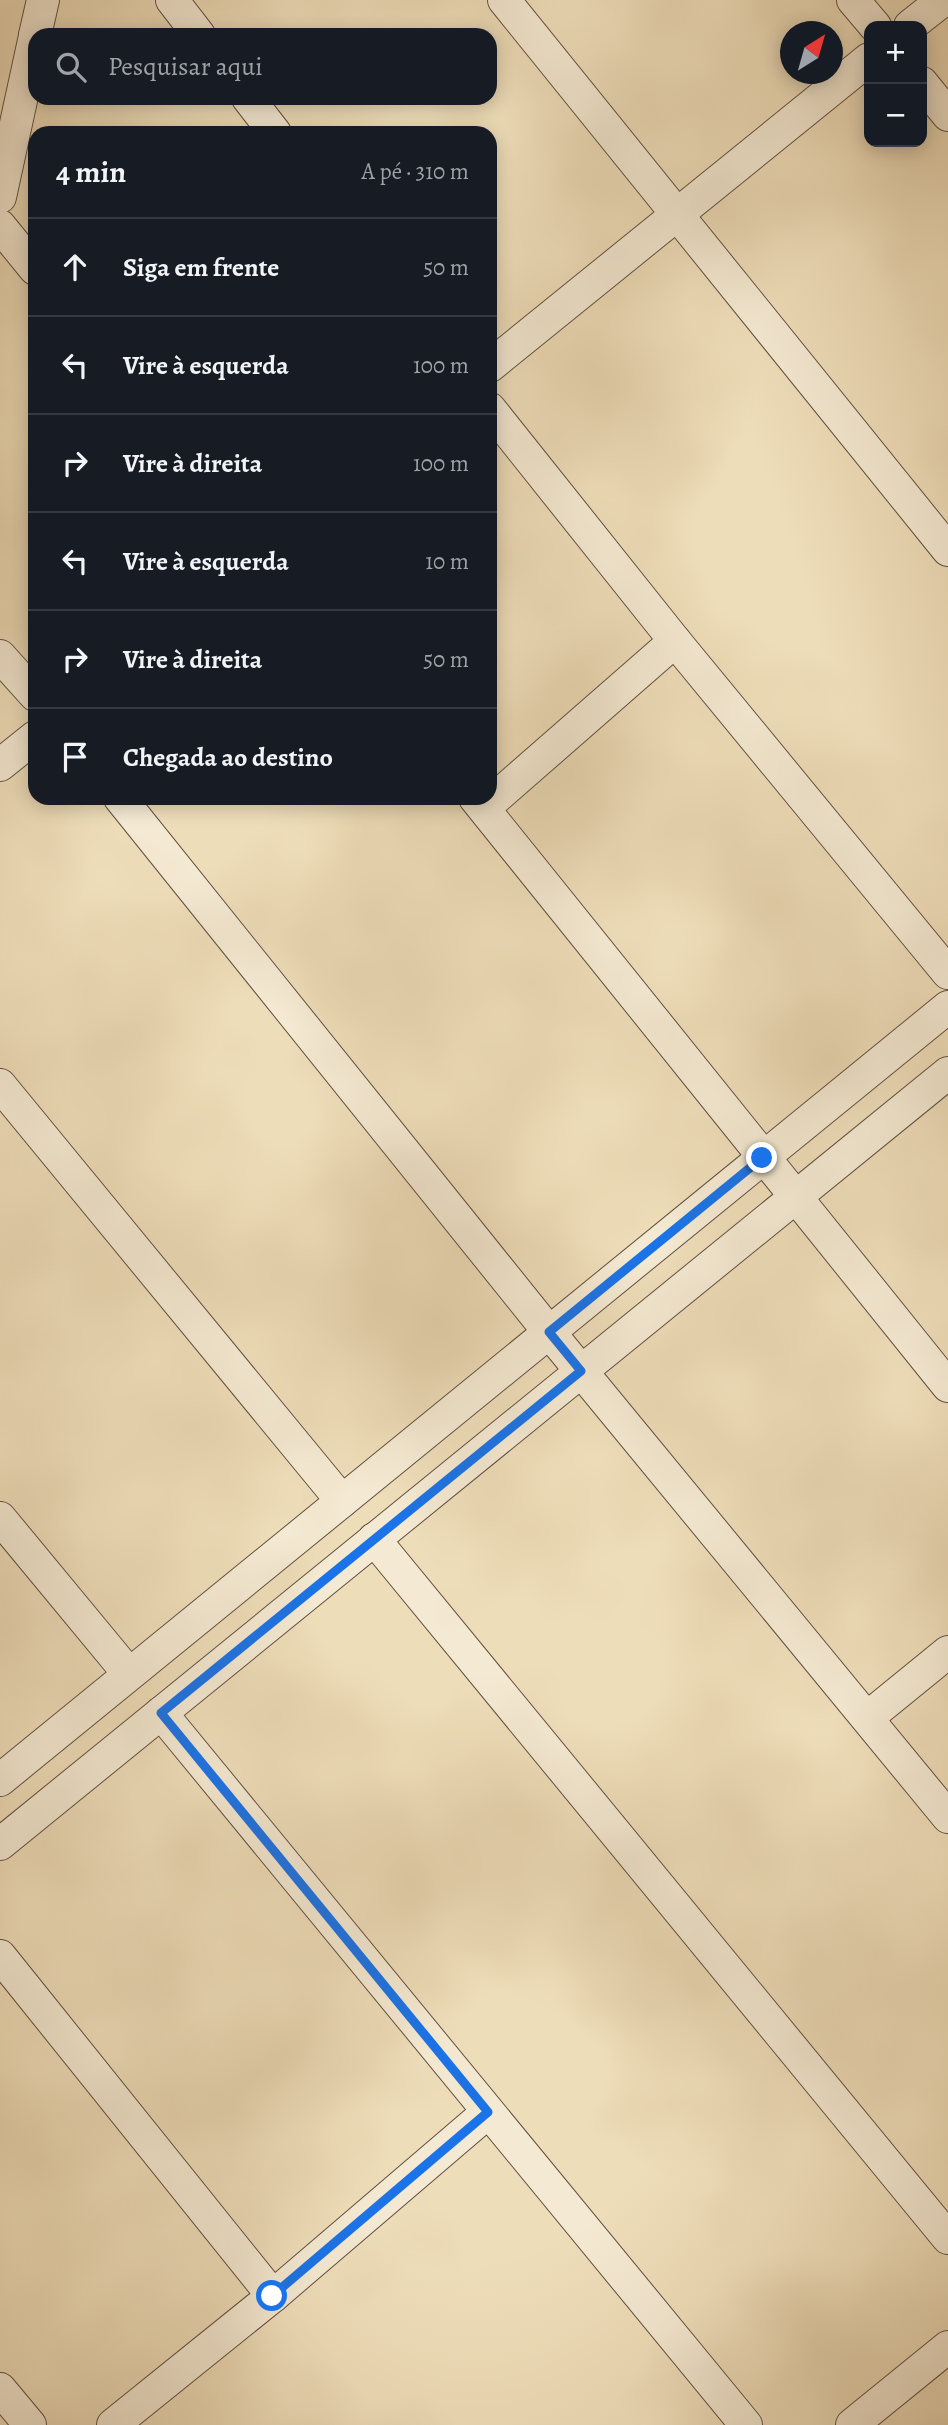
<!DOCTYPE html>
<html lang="pt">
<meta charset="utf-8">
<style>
:root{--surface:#171b24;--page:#242831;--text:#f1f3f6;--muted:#9ea1a6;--line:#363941}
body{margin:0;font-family:Alegreya,serif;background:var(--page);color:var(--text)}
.controls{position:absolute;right:21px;top:21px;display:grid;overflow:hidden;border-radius:14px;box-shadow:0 4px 18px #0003}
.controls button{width:63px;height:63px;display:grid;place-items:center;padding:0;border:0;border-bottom:2px solid var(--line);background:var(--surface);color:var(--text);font:35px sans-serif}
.compass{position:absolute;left:780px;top:21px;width:63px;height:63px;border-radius:50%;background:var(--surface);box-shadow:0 4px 18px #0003;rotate:37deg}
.stop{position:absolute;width:21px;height:21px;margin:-16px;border:5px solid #1a73e8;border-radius:50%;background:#fff}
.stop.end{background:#1a73e8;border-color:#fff;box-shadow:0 2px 7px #0008}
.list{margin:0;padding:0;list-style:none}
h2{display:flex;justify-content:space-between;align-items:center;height:91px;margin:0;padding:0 28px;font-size:30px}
h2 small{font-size:23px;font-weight:400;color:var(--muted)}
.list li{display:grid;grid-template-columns:46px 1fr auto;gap:21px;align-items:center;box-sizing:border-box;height:98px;padding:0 28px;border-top:2px solid var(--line)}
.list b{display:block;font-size:26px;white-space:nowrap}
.list em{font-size:23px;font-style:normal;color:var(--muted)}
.icon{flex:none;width:38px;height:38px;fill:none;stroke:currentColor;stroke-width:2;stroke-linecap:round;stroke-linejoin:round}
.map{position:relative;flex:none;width:948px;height:2425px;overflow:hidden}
.search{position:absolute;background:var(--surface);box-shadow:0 4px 18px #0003;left:28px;top:28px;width:469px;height:77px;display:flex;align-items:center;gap:18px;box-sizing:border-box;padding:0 24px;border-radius:21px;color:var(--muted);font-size:26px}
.panel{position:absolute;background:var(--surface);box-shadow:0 4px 18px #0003;left:28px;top:126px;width:469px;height:679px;border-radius:21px}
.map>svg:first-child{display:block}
</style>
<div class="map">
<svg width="948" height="2425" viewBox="0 0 948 2425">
<rect width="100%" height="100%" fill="#eeddb9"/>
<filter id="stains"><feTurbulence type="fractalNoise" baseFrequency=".00286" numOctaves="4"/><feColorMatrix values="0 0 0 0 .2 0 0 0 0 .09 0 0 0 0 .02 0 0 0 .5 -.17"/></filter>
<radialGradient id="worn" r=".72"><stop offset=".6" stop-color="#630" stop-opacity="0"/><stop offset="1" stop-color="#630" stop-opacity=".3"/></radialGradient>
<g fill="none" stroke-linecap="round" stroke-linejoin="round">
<defs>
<g id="street">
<polyline points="172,0 199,35"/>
<polyline points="504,0 948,550"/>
<polyline points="853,0 875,26"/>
<polyline points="910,26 943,0"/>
<polyline points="35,35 43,0"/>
<polyline points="922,83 948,115"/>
<polyline points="248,98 275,133"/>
<polyline points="0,197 35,36"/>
<polyline points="0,226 35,269"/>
<polyline points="490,366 869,59"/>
<polyline points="490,409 675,641 948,973"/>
<polyline points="0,656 35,695"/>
<polyline points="0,765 35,737"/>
<polyline points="120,798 549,1332 948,1817"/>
<polyline points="475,798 948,1386"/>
<polyline points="484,808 675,641"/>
<polyline points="0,1085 342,1501"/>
<polyline points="0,1518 129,1674"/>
<polyline points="374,1539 948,2238"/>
<polyline points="161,1713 746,2425"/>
<polyline points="867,1718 948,1652"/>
<polyline points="0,1780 948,1007"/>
<polyline points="0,1844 948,1073"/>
<polyline points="0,1956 273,2296"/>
<polyline points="0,2389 30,2425"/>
<polyline points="113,2425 273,2296 488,2112"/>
<polyline points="852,2425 948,2347"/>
</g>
</defs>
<use href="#street" stroke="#625042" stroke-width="34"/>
<use href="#street" stroke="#f4e9d2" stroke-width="32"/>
</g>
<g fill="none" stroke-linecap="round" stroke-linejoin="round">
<polyline stroke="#1a73e8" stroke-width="9" points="272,2296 488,2112 161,1713 581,1371 549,1332 762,1158"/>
</g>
<rect width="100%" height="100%" filter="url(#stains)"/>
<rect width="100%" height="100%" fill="url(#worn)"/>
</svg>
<div class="controls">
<button>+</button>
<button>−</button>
</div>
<svg class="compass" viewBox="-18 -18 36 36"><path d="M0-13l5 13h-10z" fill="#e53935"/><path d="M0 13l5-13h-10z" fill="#9ea1a6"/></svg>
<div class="stop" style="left:272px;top:2296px"></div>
<div class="stop end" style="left:762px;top:1158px"></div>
<div class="search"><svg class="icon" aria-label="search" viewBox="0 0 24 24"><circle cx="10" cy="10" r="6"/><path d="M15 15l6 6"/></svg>Pesquisar aqui</div>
<section class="panel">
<h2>4 min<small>A pé · 310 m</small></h2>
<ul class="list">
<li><svg class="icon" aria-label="ahead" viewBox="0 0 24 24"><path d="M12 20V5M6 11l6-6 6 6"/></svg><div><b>Siga em frente</b></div><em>50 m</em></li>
<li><svg class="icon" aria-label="left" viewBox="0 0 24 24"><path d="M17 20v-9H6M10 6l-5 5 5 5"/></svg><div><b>Vire à esquerda</b></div><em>100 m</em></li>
<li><svg class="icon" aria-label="right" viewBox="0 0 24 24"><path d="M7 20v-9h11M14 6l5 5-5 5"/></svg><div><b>Vire à direita</b></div><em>100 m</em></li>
<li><svg class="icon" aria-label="left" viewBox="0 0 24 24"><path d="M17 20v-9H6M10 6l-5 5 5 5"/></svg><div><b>Vire à esquerda</b></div><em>10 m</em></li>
<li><svg class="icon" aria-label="right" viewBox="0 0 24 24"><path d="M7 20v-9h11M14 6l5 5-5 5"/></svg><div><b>Vire à direita</b></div><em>50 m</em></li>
<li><svg class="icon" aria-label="arrive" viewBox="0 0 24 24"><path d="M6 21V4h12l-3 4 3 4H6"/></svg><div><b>Chegada ao destino</b></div></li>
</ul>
</section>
</div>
